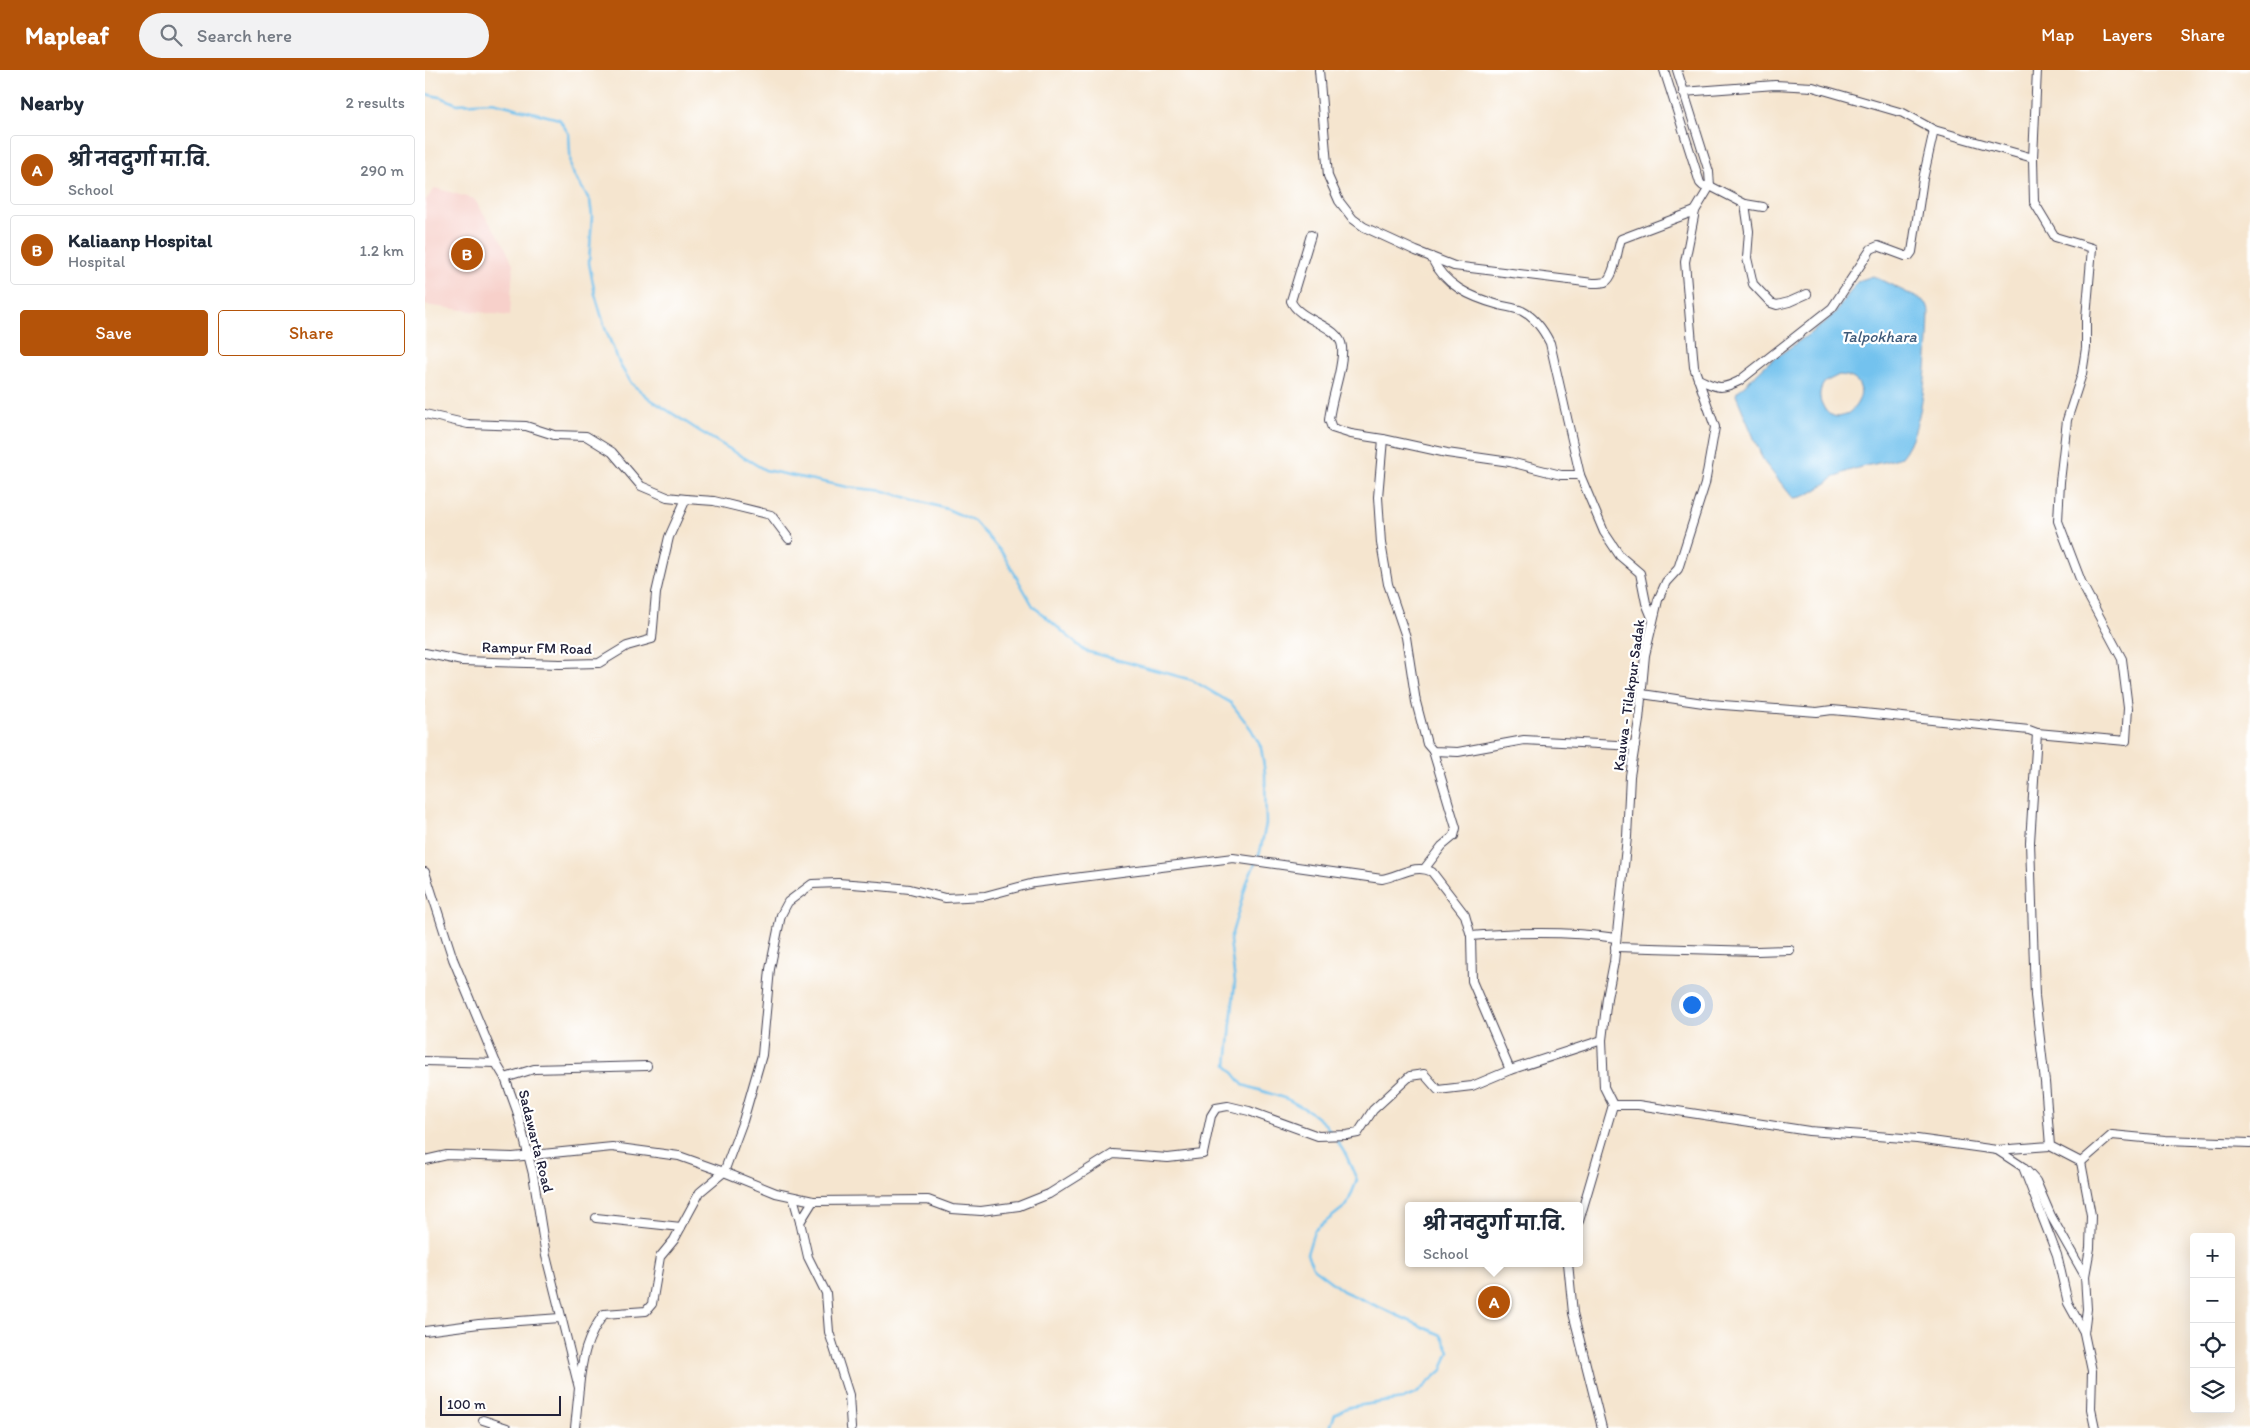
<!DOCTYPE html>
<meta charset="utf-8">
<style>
:root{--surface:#fff;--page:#f2f2f3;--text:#1f2937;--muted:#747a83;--line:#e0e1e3;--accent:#b45309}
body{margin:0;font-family:Itim,"Playpen Sans Deva",sans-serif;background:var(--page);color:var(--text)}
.controls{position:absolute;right:15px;bottom:15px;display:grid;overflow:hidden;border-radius:5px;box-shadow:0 5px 20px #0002}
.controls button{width:45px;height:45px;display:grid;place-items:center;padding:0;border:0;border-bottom:1px solid var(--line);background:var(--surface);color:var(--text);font:25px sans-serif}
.scale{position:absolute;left:15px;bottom:12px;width:121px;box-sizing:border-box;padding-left:5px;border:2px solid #22223b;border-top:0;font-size:14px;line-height:18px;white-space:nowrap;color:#22223b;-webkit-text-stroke:4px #fff;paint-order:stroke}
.you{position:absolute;left:1266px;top:934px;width:18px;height:18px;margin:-12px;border:4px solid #fff;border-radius:50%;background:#1a73e8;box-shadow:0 0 0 8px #1a73e833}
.badge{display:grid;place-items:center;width:32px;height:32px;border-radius:50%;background:var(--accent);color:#fff;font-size:16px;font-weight:700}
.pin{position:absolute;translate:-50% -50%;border:2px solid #fff;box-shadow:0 1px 5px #0006}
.popup{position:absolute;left:980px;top:1132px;width:178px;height:65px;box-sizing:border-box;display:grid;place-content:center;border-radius:5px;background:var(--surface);filter:drop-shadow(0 1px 4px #0005);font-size:16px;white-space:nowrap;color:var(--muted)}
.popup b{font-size:19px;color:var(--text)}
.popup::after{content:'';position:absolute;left:50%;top:100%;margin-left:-10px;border:10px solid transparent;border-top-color:var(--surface)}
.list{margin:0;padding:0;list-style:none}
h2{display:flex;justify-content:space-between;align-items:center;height:65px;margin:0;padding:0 20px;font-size:21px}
h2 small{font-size:16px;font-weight:400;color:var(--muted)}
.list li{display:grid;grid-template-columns:32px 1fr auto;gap:15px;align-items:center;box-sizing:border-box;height:70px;margin:0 10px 10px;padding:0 10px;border:1px solid var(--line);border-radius:5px}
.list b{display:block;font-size:19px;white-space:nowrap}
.list p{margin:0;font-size:16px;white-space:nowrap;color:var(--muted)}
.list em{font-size:16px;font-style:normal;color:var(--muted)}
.actions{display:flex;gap:10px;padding:15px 20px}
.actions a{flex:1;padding:11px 0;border:1px solid var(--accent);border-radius:5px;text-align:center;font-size:18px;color:var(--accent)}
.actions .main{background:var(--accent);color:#fff}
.icon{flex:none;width:28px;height:28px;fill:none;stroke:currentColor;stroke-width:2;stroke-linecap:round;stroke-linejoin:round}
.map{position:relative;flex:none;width:1825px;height:1358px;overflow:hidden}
header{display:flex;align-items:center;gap:30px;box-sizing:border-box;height:70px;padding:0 25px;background:var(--accent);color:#fff}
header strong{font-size:24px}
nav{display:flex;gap:28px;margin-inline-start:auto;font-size:18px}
.search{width:350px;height:45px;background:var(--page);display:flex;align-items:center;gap:12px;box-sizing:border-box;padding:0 18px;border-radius:28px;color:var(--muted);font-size:19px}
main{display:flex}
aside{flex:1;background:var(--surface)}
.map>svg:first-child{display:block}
</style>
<header>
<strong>Mapleaf</strong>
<div class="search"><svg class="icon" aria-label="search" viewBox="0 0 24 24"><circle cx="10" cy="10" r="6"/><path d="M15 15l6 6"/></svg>Search here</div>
<nav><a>Map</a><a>Layers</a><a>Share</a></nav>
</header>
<main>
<aside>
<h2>Nearby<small>2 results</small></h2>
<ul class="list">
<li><span class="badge">A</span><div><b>श्री नवदुर्गा मा.वि.</b><p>School</p></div><em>290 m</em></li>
<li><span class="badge">B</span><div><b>Kaliaanp Hospital</b><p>Hospital</p></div><em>1.2 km</em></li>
</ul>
<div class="actions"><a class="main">Save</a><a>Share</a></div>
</aside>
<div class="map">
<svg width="1825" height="1358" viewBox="0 0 1825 1358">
<rect width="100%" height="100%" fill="#fff"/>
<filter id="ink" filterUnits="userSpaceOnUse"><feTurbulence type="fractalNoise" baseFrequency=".02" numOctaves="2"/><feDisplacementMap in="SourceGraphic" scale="10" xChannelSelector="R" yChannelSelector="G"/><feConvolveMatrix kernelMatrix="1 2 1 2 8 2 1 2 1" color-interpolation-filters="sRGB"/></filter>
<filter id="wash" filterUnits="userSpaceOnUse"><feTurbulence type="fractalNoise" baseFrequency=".0096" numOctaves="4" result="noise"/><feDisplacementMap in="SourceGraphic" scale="20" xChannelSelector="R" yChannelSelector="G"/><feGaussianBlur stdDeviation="1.12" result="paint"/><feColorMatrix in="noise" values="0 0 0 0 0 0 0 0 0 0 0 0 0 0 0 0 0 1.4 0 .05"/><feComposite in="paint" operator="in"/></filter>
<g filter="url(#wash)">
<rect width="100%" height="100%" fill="#f5e5cf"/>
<polygon fill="#f7d0ca" points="10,118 49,129 78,173 88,194 85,246 0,235 0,131"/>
<path fill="#73c2ee" stroke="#4a7294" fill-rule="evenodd" d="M 1448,206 L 1497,230 L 1502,234 L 1504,240 C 1503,278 1501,359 1476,387 C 1457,394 1435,395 1416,404 C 1400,411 1387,428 1368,428 L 1339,392 L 1311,325 L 1312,322 L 1343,293 L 1397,255 L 1410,243 L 1433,211 ZM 1414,305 C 1464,308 1414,374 1397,334 C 1393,326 1395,318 1400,312 Z"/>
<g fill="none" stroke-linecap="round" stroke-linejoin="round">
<g stroke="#73c2ee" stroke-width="2.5">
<polyline points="0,24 15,27 32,34 67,32 134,49 144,64 146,100 165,131 167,146 164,193 170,224 180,258 195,295 206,313 225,329 276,362 340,400 422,417 459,421 522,439 549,451 579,485 608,536 660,581 767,610 806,633 826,659 836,677 840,703 841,754 835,782 822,812 805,870 810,912 802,995 818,1015 862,1029 884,1041 901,1055 906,1063"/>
<polyline points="905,1358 910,1344 924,1337 978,1329 992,1323 1017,1300 1024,1281 1016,1265 918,1221 889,1199 882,1184 889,1161 922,1135 932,1110 921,1085 910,1068"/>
</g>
</g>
</g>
<g filter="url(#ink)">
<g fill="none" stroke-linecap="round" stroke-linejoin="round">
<defs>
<g id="street">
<path d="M 894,0 L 903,106 L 914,131 L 928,149 L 939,157 L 991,181 L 1029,196 L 1168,213 C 1171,213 1177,213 1180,212 C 1190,207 1192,180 1196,169 L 1270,141"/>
<polyline points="1239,0 1275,113 1278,116 1285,116 1320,134 1338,137"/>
<polyline points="1258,22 1350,15 1388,17 1478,43 1509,60 1608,88"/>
<polyline points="1320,134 1324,161 1322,188 1328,214 1346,233 1352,235 1364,232 1382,224"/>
<path d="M 886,165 L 866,231 C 874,251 915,255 917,277 C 919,297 906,328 904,350 L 907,358 L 926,364 L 958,369 L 1022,383 L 1085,392 L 1136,405 L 1155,405"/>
<path d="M 1006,187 C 1019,215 1045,227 1074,235 C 1081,237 1090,238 1097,241 C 1109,247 1119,261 1125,273 L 1155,405 L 1179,462 L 1195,486 L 1215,503 L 1221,533 L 1228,550"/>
<path d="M 1273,309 C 1292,317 1294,321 1314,311 L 1407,238 L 1446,179 L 1453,176 L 1480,186 L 1484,186 L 1487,182 L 1498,109 L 1509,60"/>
<polyline points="0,344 43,354 101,356 129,365 161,366 187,382 216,416 242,427 261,429"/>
<polyline points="958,369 953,427 956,473 963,514 981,567 991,632 1002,674 1008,681 1033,682 1099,670 1210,676"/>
<polyline points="0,583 37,591 135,594 174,593 202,576 227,569 231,523 244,467 261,429 289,431 346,445 364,469"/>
<polyline points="1217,624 1285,634 1392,642 1407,640 1429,642 1604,660 1612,663 1605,772 1610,926 1620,1012 1625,1076 1656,1092 1687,1065 1740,1070 1825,1073"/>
<polyline points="1612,663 1701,671 1703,638 1697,589 1657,514 1633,451 1635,412 1642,350 1657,304 1661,278 1661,248 1667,178 1630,167 1609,132 1608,88 1612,0"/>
<polyline points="1000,798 1017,776 1029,766 1031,758 1008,681"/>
<polyline points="0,802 28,889 71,993 80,1008 92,1041 108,1104 121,1186 154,1318 150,1358"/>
<path d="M 1046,866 C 1095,862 1143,861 1191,868"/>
<polyline points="1190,877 1332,881 1365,880"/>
<polyline points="0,991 71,993"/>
<polyline points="80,1008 109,999 222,996"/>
<polyline points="1188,1035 1213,1035 1384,1061 1492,1069 1572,1080 1625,1076"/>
<polyline points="1572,1080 1598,1097 1632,1185 1643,1233 1659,1262"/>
<path d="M 0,1090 L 22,1085 L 88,1087 L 187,1077 L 254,1086 L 299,1102 L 318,1051 L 337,985 L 345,899 L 356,845 L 363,832 L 387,814 L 413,813 L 454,816 L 485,819 L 520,828 L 560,826 L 609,813 L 808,788 L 957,809 C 974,806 991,793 1007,802 L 1040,845 L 1046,866 L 1047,911 L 1085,1000"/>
<polyline points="1656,1092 1666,1145 1665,1178 1660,1206 1662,1239 1659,1263 1667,1301 1666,1339 1670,1358"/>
<polyline points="1601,1100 1611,1111 1626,1146 1660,1206"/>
<polyline points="368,1127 375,1152"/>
<polyline points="388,1131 375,1152 383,1187 401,1223 404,1262 424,1325 426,1358"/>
<polyline points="171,1148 256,1157"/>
<polyline points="1154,1151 1188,1035 1179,1017 1177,970 1182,928 1189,892 1202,767 1205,706 1214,650 1220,585 1233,530 1241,512 1253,499 1280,414 1290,357 1269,297 1260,192 1270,141 1285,116 1284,102 1252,0"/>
<polyline points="1143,1193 1148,1243 1177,1358"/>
<polyline points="0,1261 54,1254 135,1248"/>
<path d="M 154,1318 C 157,1288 161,1268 179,1244 L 221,1241 L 227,1234 L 235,1187 L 249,1170 L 275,1122 L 299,1102 L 351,1123 L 388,1131 L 503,1130 L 527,1139 L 556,1141 L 594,1136 L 624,1124 L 688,1084 L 743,1088 L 778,1084 L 786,1046 L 791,1038 L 803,1036 L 824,1041 L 893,1066 L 922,1065 L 933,1063 L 948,1040 L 985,1006 L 999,1004 L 1013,1020 L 1047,1016 L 1085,1000 L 1177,970"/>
<polyline points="58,1350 82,1358"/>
</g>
</defs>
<use href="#street" stroke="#423f51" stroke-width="10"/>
<use href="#street" stroke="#fff" stroke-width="8"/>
</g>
</g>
<g text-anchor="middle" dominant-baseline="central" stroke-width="4.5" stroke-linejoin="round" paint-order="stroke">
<g font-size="15" fill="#22223b" stroke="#fff">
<text transform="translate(112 578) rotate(1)">Rampur FM Road</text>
<text transform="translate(1204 625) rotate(-82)">Kauwa - Tilakpur Sadak</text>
<text transform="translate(111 1071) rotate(76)">Sadawarta Road</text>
</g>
<g font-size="16" font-style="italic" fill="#3e5a7a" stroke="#fff">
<text x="1454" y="266">Talpokhara</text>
</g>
</g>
</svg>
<div class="controls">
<button>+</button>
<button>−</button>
<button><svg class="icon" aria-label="locate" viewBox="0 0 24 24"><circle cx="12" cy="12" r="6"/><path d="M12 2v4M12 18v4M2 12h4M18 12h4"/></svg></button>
<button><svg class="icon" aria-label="layers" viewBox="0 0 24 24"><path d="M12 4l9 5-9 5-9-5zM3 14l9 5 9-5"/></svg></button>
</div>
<div class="scale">100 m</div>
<div class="you"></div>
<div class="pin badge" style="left:1069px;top:1232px">A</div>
<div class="popup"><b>श्री नवदुर्गा मा.वि.</b>School</div>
<div class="pin badge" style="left:42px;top:184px">B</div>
</div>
</main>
